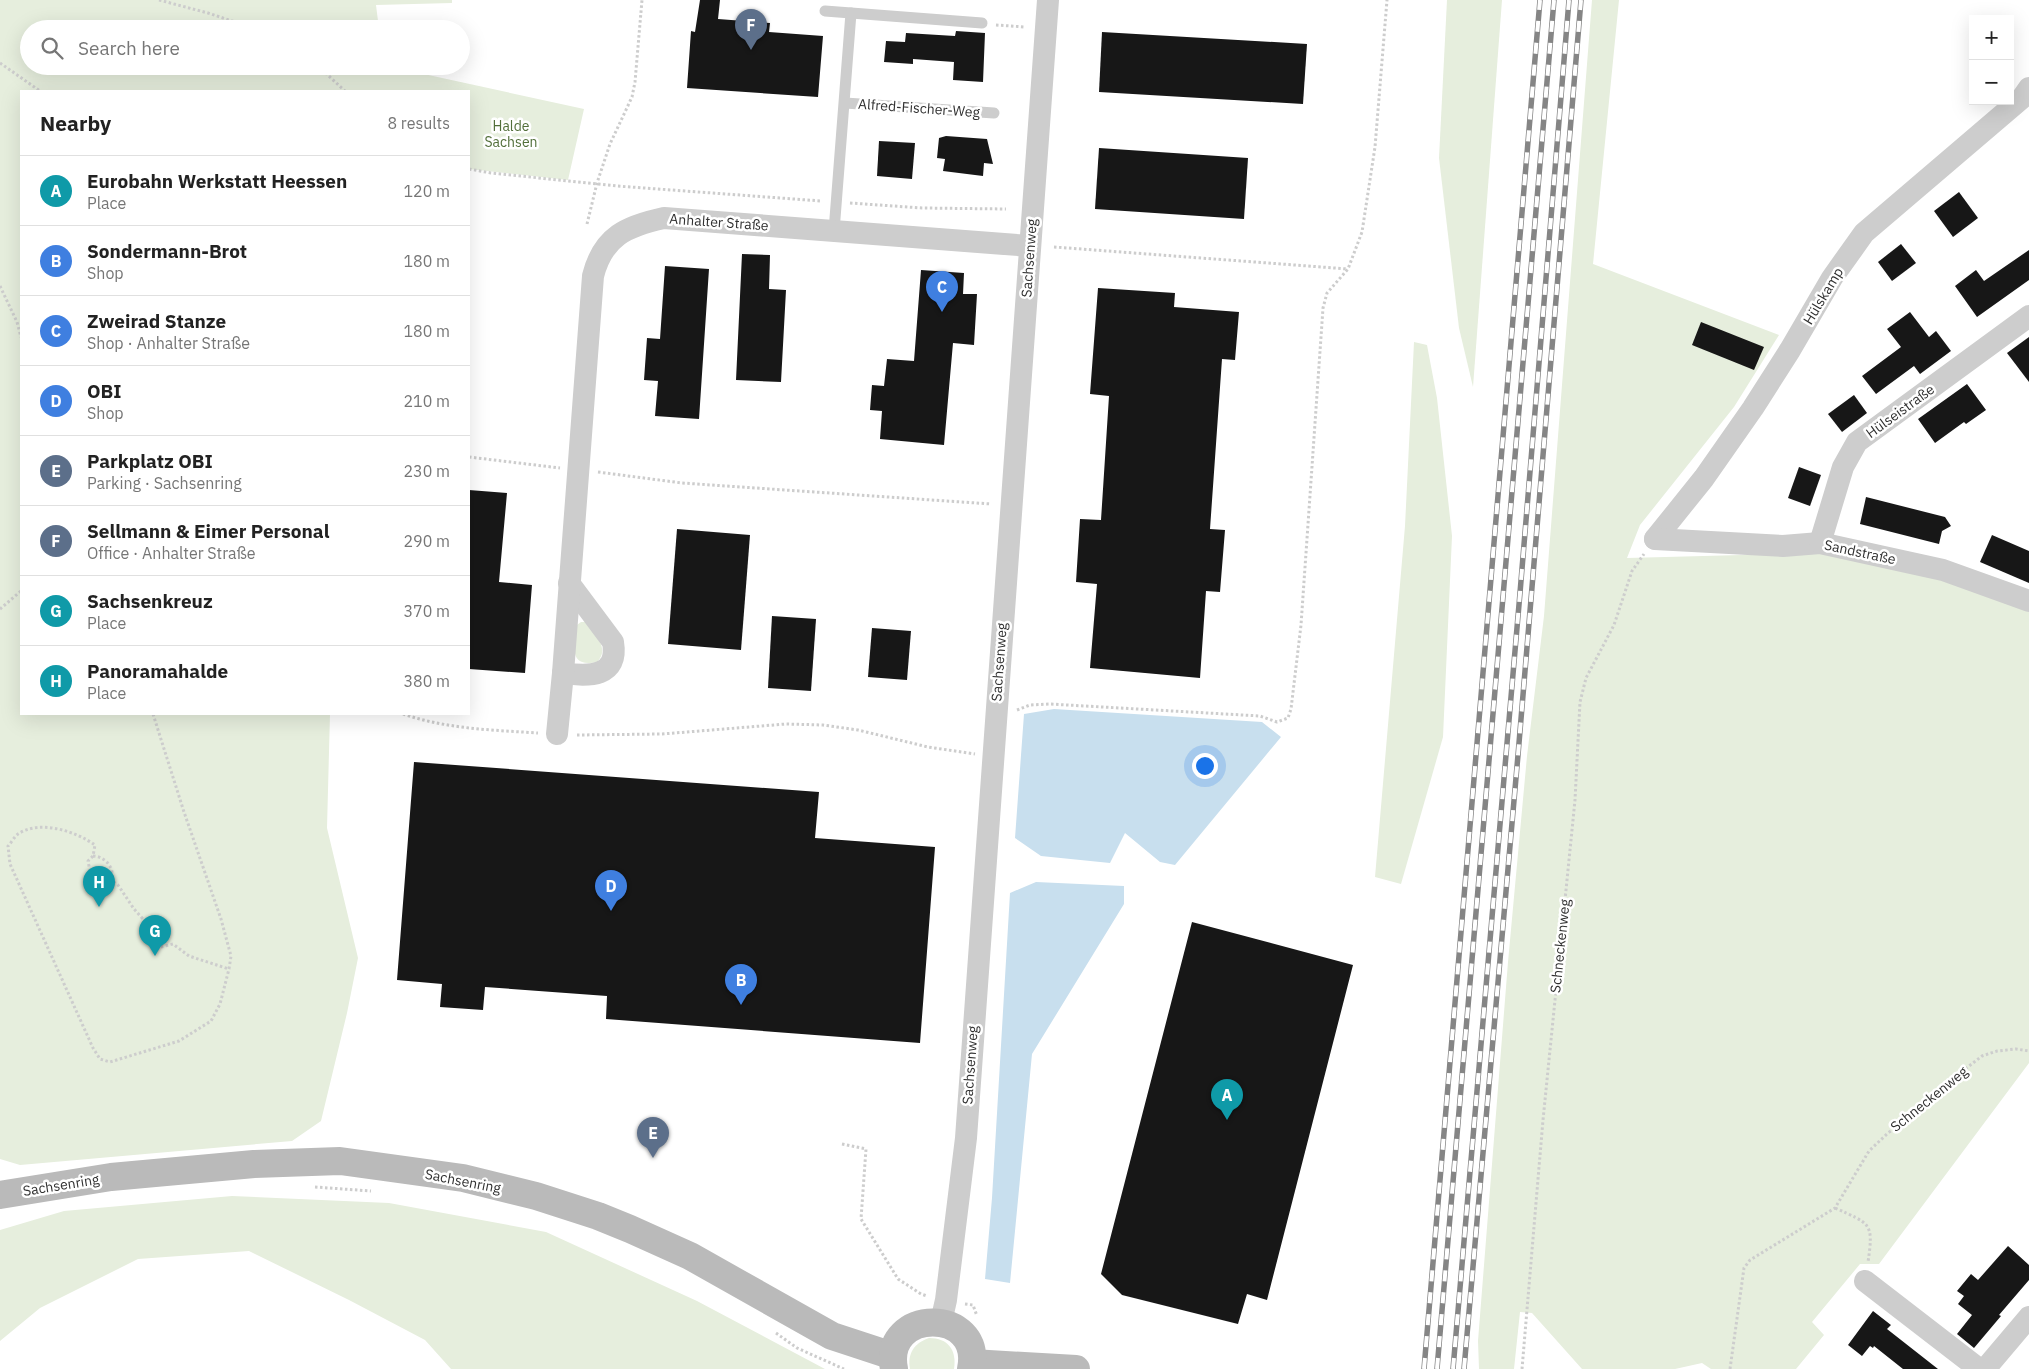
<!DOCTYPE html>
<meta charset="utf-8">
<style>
:root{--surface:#fff;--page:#f6f6f6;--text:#222;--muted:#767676;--line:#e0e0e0;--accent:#0f766e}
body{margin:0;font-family:"IBM Plex Sans",sans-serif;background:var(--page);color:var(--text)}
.controls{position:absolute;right:15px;top:15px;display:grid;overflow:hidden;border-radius:0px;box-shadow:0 5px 20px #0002}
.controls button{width:45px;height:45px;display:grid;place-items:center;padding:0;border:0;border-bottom:1px solid var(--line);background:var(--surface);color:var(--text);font:25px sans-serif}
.you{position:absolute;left:1204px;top:765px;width:18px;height:18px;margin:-12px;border:4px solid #fff;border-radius:50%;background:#1a73e8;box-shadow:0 0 0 8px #1a73e833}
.badge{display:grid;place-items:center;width:32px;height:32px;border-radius:50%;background:var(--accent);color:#fff;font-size:16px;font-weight:700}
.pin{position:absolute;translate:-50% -41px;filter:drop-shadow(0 1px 2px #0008)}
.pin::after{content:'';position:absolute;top:26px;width:18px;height:15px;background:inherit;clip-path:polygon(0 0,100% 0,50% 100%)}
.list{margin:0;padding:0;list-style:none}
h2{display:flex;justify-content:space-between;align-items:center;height:65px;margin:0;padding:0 20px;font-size:21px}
h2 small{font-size:16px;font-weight:400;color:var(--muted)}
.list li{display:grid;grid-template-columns:32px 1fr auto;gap:15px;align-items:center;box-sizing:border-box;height:70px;padding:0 20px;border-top:1px solid var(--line)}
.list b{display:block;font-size:19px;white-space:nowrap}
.list p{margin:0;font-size:16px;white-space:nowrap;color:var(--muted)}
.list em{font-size:16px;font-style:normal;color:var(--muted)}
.icon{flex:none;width:28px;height:28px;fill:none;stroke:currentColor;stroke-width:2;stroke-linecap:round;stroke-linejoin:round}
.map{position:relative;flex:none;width:2029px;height:1369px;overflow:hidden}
.search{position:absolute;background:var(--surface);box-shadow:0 5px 20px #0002;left:20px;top:20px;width:450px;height:55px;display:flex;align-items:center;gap:12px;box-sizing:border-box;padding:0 18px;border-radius:28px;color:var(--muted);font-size:19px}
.panel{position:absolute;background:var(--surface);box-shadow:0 5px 20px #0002;left:20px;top:90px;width:450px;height:625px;border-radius:0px}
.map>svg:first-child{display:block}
</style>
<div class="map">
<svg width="2029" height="1369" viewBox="0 0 2029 1369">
<rect width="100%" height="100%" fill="#fff"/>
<g fill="#e6eedd">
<polygon points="0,0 452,0 452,3 376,5 379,29 29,29 29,66 387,66 584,109 568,180 469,169 469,91 21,91 21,714 330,714 327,828 358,958 347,1013 321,1121 292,1141 20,1165 0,1159"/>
<polygon points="1447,0 1502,0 1473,387 1459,328 1439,158"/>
<polygon points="1592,0 1619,0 1593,264 1779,335 1734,407 1640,525 1627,558 1781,554 1805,549 1949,582 2029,612 2029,1063 1879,1264 1860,1264 1812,1322 1824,1335 1796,1369 1711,1369 1702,1363 1675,1369 1582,1369 1532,1313 1520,1312 1514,1369 1479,1369 1478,1341 1508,962 1527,756 1544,616"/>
<polygon points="1414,342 1427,345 1437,398 1452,536 1443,737 1401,884 1375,877 1405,526"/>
<path d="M 581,622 L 585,622 C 594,635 611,648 597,662 C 567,668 575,645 577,625 Z"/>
<polygon points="232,1196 389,1203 546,1232 697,1301 825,1369 451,1369 425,1340 349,1300 249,1251 138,1259 40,1308 0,1341 0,1230 64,1211"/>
<path d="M 929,1338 C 948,1338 957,1350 954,1369 L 910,1369 C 907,1354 914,1343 929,1338 Z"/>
</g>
<g fill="#c8dfee">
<polygon points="1054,709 1262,722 1281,737 1175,865 1160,862 1125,833 1110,863 1041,856 1015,838 1024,714"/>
<polygon points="1036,882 1124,886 1124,904 1032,1054 1010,1283 985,1279 992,1198 1010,893"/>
</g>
<g fill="#171717">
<polygon points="700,0 720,0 718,19 770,23 769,32 823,36 818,97 687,88 691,31 695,32"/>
<polygon points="956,31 985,33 983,82 953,80 954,62 913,59 913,64 884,62 886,41 905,42 906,33 955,36"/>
<polygon points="1102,32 1307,44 1303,104 1099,92"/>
<polygon points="946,136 987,139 993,164 984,163 983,176 943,171 945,159 937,158 939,138"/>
<polygon points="879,141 915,143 912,179 877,176"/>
<polygon points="1099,148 1248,158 1244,219 1095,209"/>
<polygon points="1959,192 1978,218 1953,237 1934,211"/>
<polygon points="1901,244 1916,263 1892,281 1878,262"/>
<polygon points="2029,250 2029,280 1977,317 1955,286 1976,270 1984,281"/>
<polygon points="742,254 770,255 769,289 786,290 781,382 736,380"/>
<polygon points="665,266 709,269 699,419 655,416 658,381 644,380 647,338 660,339"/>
<polygon points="921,270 964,273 963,294 977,294 974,345 953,343 944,445 880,439 882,411 870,410 872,385 884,386 887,359 914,361"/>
<polygon points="1098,288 1175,293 1174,307 1239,312 1235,360 1222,359 1210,529 1225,530 1220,592 1206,591 1200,678 1090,668 1097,584 1076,582 1080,519 1101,520 1109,396 1090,394"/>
<polygon points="1910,312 1929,337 1936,331 1951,351 1920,374 1914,366 1876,394 1862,376 1901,347 1887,329"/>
<polygon points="1701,322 1764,347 1754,370 1692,345"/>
<polygon points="2029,337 2029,382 2007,353"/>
<polygon points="1967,384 1986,410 1966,424 1964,422 1935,443 1918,419"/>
<polygon points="1854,395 1867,413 1842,432 1828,414"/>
<polygon points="1799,467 1821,475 1810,506 1788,498"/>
<polygon points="469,490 507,493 499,582 532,585 525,673 469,669"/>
<polygon points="1866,497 1945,517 1951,526 1942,531 1939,544 1860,524"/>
<polygon points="677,529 750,535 741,650 668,644"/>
<polygon points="1992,535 2029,551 2029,583 1980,562"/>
<polygon points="772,616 816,619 811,691 768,688"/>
<polygon points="872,628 911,631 907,680 868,677"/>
<polygon points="414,762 819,792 815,838 935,847 920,1043 606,1019 607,996 485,987 483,1010 440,1007 442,984 397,980"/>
<polygon points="1192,922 1353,965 1267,1300 1247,1294 1238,1324 1122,1295 1101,1274"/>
<polygon points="2008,1246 2029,1265 2029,1280 1999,1315 2001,1316 1974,1348 1957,1334 1972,1315 1958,1304 1964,1296 1957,1291 1971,1274 1978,1280"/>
<polygon points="1873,1311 1891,1325 1887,1329 1938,1369 1903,1369 1874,1346 1873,1348 1870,1346 1862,1356 1848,1345"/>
</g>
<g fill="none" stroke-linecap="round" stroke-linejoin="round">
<g stroke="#cdcdcd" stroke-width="3" stroke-dasharray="2.5 2.5" stroke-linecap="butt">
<polyline points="159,0 208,13 256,29"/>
<polyline points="996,25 1025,27"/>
<polyline points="0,63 40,91"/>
<polyline points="318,66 345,91"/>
<polyline points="469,169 491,173 617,186 821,201"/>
<polyline points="850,203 922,208 1006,209"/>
<polyline points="587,224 597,183 610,144 632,97 635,82 642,0"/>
<polyline points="1054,247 1348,269"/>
<polyline points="0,286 17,322 21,337"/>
<polyline points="469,457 560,468"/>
<polyline points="598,472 682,483 991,504"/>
<polyline points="0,609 21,591"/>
<polyline points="1017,710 1030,705 1050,704 1260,716 1277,722 1288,718 1291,709 1301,625 1323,308 1327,293 1348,269 1362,232 1375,147 1387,0"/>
<path d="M 153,714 L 184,812 L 221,919 L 231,956 L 229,969 L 220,1004 L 211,1021 L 179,1041 L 110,1062 L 100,1059 L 93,1048 L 10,864 L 8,846 C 11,843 14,837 18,834 C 40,819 77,832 95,845 L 93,856 L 88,861 L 90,871 L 101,881 L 111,880 L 118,885 L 134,909 L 152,929 L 157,948 L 173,944 L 189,956 L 229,969"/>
<path d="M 403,714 C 447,729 492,730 538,733"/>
<polyline points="577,735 662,734 786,724 823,725 858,730 928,747 975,754"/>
<path d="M 93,856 C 105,856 116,869 111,880"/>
<polyline points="842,1144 866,1149 861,1219 898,1279 921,1294 927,1296"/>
<polyline points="315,1187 371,1191"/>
<path d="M 1835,1208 C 1870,1224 1874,1222 1868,1262"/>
<polyline points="965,1304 973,1305 977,1316"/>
<polyline points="776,1333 797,1348 844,1369"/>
<polyline points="1522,1369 1543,1120 1575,800 1580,702 1586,678 1614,625 1632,571 1644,554"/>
<polyline points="1730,1369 1744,1268 1750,1260 1835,1208 1869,1151 1888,1133 1926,1106 1960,1073 1982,1056 1997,1051 2016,1049 2029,1051"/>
</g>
<g stroke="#cdcdcd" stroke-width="11">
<polyline points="825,11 982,23"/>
<polyline points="845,103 994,113"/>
<polyline points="834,231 851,13"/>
</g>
<g stroke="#cdcdcd" stroke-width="22">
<polyline points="1655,539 1704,478 1753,408 1790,350 1832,278 1864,233 2022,98 2029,88"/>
<polyline points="1655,539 1783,546 1820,543 1943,570 2029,601"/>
<polyline points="1820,543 1843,467 1857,442 2029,316"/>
<path d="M 563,673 C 589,677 619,677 613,642 L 569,583"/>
<path d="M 557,734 L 563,673 L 593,276 C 603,236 627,226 664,218 L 1030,246"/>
<polyline points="1865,1281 1979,1369"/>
<polyline points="941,1322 946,1300 966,1138 1048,0"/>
<polyline points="1985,1369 2029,1317"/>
</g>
<g stroke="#bababa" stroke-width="28">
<polyline points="0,1195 111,1177 254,1164 340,1161 463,1178 536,1196 598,1216 630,1229 690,1256 832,1336 893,1356"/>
<polyline points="972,1363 1076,1369"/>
<path d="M 894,1369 C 882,1307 984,1307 971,1369"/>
</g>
<defs>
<g id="rail">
<polyline points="1424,1369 1540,0"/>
<polyline points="1437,1369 1554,0"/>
<polyline points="1453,1369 1520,593 1569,0"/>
<polyline points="1464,1369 1518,755 1581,0"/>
</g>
</defs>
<use href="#rail" stroke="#858585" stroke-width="5.5"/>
<use href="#rail" stroke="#fff" stroke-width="4" stroke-dasharray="11" stroke-linecap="butt"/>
</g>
<g text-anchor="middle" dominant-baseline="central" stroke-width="5" stroke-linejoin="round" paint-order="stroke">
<g font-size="14" fill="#303030" stroke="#fff">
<text transform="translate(919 108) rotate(4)">Alfred-Fischer-Weg</text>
<text transform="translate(719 222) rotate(4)">Anhalter Straße</text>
<text transform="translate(1029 258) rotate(-86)">Sachsenweg</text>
<text transform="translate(1823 296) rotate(-59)">Hülskamp</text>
<text transform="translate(1900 411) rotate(-36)">Hülseistraße</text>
<text transform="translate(1860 552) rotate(12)">Sandstraße</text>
<text transform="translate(999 662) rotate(-86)">Sachsenweg</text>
<text transform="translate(1560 946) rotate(-84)">Schneckenweg</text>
<text transform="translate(970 1065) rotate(-86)">Sachsenweg</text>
<text transform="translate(1929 1099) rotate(-39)">Schneckenweg</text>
<text transform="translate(463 1181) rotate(11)">Sachsenring</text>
<text transform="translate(61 1185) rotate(-9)">Sachsenring</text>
</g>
<g font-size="14" fill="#526f3a" stroke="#fff">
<text x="511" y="126">Halde<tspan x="511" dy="16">Sachsen</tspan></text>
</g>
</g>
</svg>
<div class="controls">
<button>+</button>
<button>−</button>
</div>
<div class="you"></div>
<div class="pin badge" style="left:1227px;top:1120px;background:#0f9aa8">A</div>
<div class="pin badge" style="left:741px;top:1005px;background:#3f7fe0">B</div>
<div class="pin badge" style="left:942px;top:312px;background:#3f7fe0">C</div>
<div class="pin badge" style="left:611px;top:911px;background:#3f7fe0">D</div>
<div class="pin badge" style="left:653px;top:1158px;background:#5c6f8a">E</div>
<div class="pin badge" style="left:751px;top:50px;background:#5c6f8a">F</div>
<div class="pin badge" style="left:155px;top:956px;background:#0f9aa8">G</div>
<div class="pin badge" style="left:99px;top:907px;background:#0f9aa8">H</div>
<div class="search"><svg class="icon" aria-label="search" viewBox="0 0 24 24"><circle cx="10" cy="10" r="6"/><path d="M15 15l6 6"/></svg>Search here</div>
<section class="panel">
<h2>Nearby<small>8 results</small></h2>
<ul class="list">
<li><span class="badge" style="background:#0f9aa8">A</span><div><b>Eurobahn Werkstatt Heessen</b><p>Place</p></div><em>120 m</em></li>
<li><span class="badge" style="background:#3f7fe0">B</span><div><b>Sondermann-Brot</b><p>Shop</p></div><em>180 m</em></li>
<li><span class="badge" style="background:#3f7fe0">C</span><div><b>Zweirad Stanze</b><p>Shop · Anhalter Straße</p></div><em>180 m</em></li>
<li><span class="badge" style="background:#3f7fe0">D</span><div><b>OBI</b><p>Shop</p></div><em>210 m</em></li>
<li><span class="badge" style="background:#5c6f8a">E</span><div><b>Parkplatz OBI</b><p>Parking · Sachsenring</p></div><em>230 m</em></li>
<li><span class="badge" style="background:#5c6f8a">F</span><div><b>Sellmann &amp; Eimer Personal</b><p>Office · Anhalter Straße</p></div><em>290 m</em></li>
<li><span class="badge" style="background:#0f9aa8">G</span><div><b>Sachsenkreuz</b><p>Place</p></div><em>370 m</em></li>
<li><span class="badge" style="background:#0f9aa8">H</span><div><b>Panoramahalde</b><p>Place</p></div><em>380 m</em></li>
</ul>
</section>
</div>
